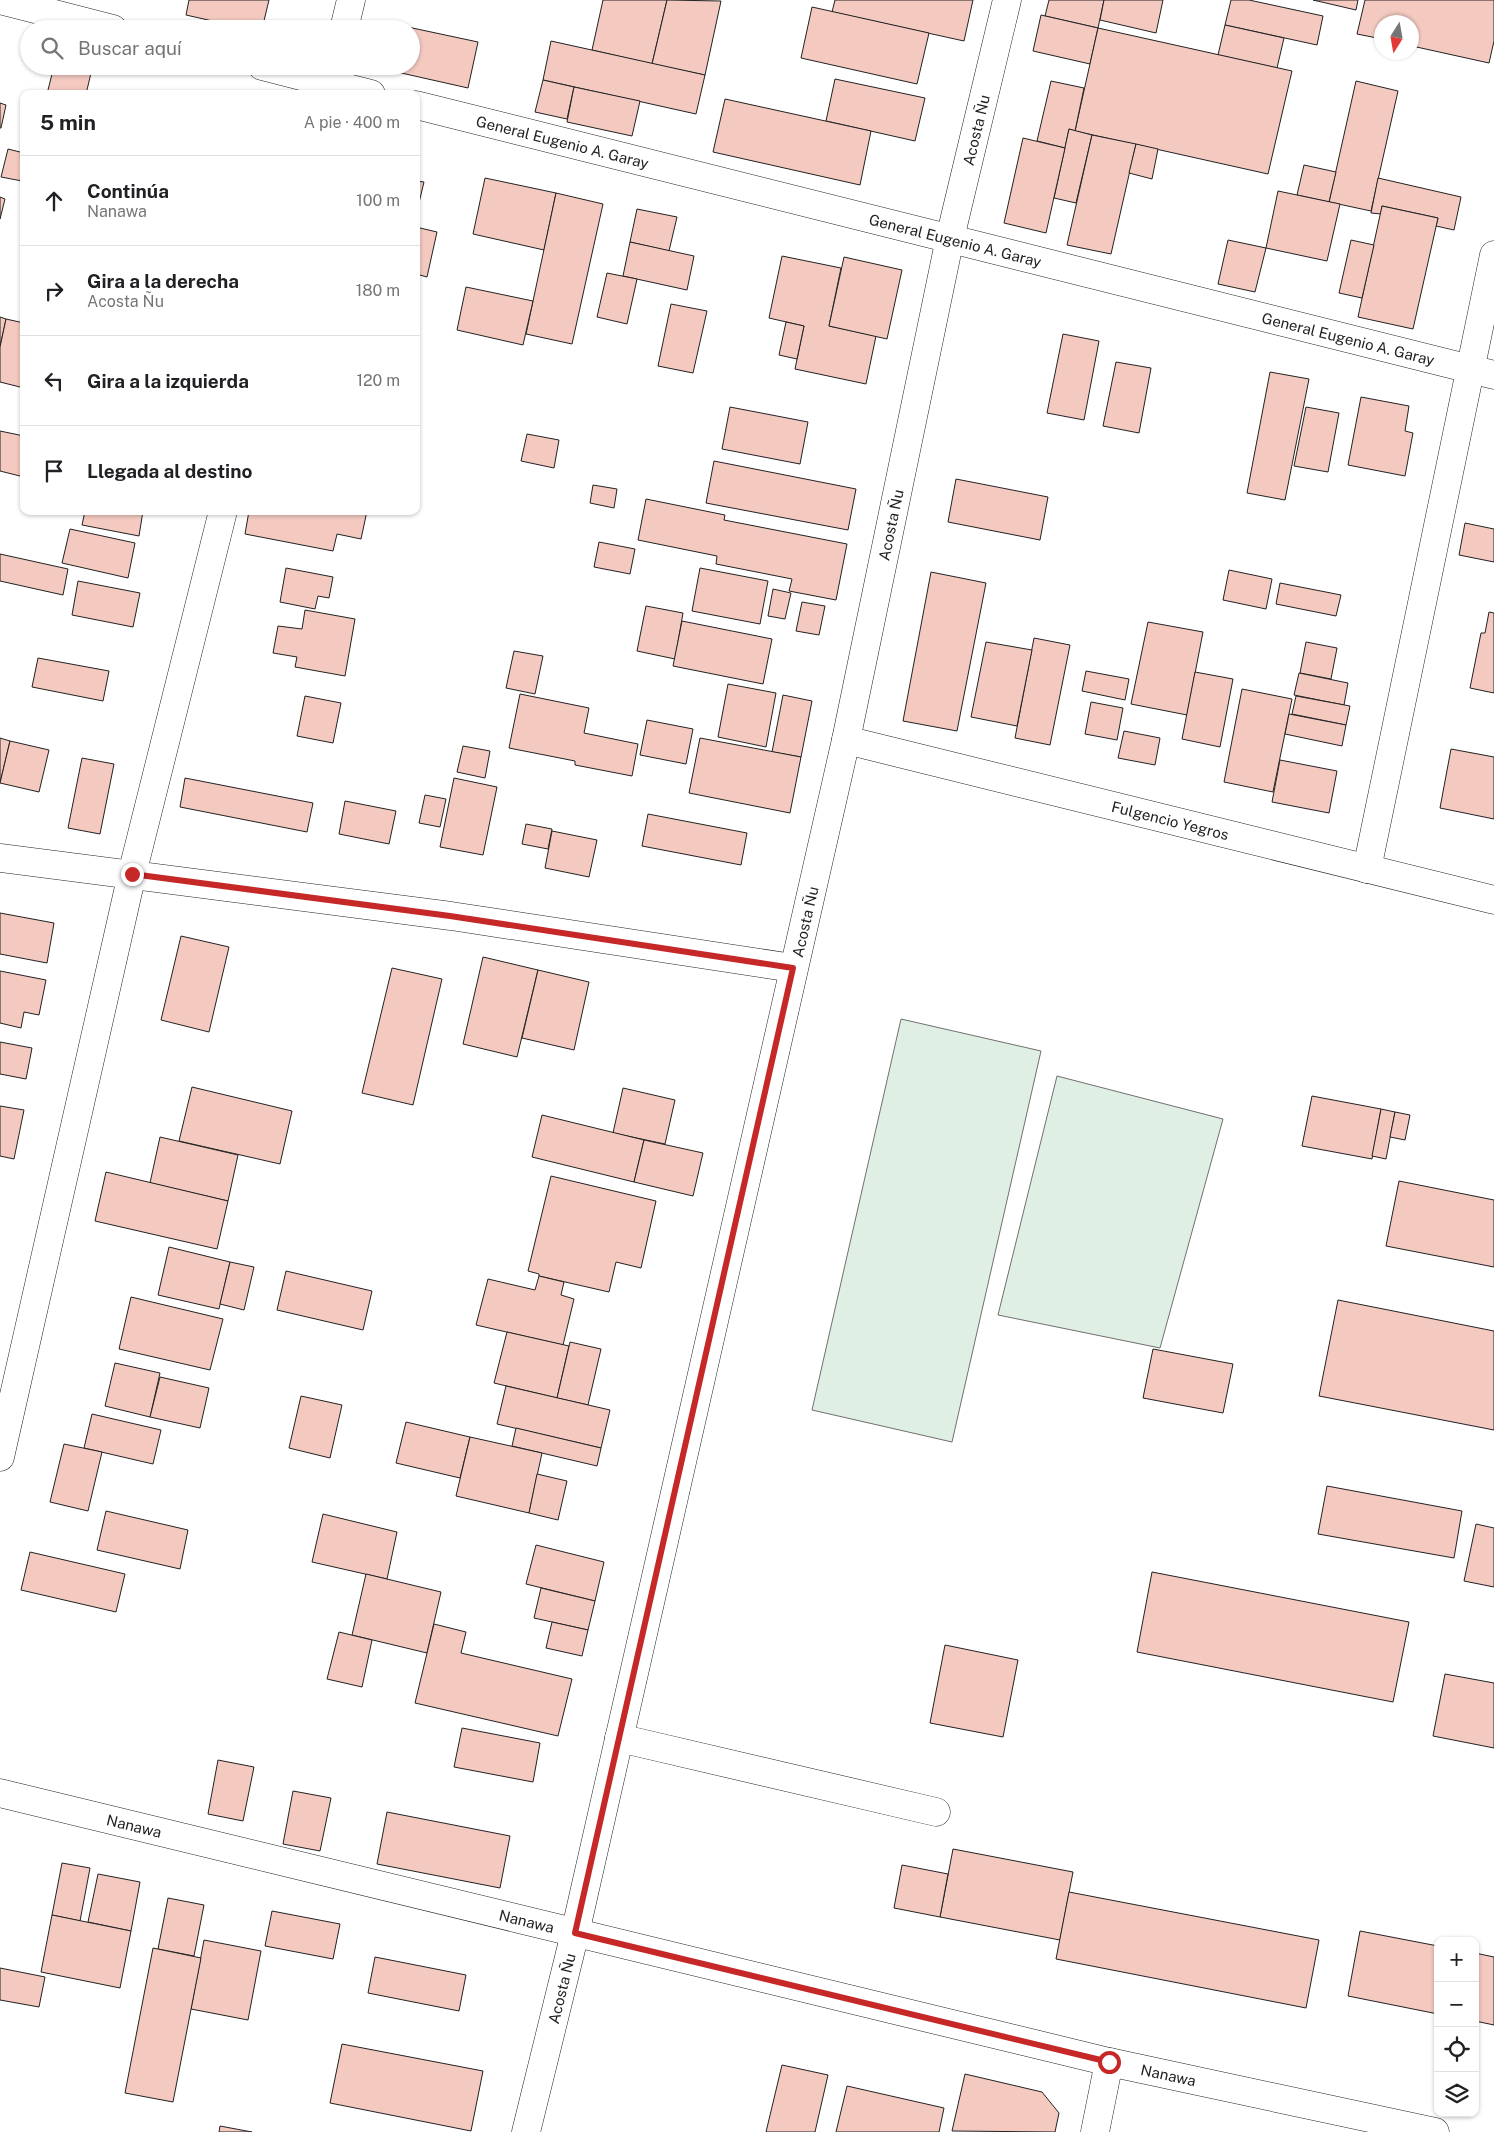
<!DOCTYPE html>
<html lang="es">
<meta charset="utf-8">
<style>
:root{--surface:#fff;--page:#f6f6f6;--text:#202124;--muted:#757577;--line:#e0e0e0}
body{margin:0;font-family:"Public Sans",sans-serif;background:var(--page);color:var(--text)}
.controls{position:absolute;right:15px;bottom:15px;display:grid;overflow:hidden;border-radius:10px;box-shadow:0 1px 4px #0004}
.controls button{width:45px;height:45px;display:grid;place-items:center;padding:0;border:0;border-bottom:1px solid var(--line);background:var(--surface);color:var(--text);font:25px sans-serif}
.compass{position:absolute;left:1374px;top:15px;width:45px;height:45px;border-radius:50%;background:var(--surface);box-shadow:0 1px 4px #0004;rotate:191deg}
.stop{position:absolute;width:15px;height:15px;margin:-11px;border:4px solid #c62828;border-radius:50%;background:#fff}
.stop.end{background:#c62828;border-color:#fff;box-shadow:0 1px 5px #0008}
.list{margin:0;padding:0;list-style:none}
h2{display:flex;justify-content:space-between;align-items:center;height:65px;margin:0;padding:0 20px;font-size:21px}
h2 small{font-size:16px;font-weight:400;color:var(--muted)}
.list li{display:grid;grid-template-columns:32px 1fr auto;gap:15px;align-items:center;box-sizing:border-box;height:90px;padding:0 20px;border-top:1px solid var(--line)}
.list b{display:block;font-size:19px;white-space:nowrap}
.list p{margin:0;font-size:16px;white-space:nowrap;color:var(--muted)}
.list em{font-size:16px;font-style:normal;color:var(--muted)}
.icon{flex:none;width:28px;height:28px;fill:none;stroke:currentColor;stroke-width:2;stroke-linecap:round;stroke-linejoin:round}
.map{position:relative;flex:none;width:1494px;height:2132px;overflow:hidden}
.search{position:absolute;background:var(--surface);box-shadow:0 1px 4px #0004;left:20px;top:20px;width:400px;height:55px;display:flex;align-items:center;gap:12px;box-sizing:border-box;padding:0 18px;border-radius:28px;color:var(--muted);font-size:19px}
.panel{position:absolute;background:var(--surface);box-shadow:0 1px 4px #0004;left:20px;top:90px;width:400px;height:425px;border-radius:10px}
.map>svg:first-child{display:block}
</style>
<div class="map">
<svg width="1494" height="2132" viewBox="0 0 1494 2132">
<rect width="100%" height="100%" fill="#fff"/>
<g fill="#e0efe3" stroke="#6f6f6f">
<polygon points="901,1019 1041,1051 952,1442 812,1410"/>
<polygon points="1057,1076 1223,1119 1160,1348 998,1315"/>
</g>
<g fill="#f3c9c0" stroke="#222">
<polygon points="189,0 269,0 262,29 248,29 186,15"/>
<polygon points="603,0 667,0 652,64 592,50"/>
<polygon points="667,0 721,1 705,75 652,64"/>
<polygon points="835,0 973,0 964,41 832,12"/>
<polygon points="1049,0 1104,0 1098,28 1045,16"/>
<polygon points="1104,0 1163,0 1156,33 1100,20"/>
<polygon points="1231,0 1249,0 1323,16 1317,45 1225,25"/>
<polygon points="1313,0 1358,0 1356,10"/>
<polygon points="1365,0 1494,0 1494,41 1489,63 1412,46 1412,22 1382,22 1382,39 1357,34"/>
<polygon points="812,7 929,33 917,84 801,58"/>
<polygon points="1041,15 1098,28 1090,64 1033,51"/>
<polygon points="389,23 478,42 468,88 379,68 411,66 411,29 387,29"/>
<polygon points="1225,25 1284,38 1277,68 1218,55"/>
<polygon points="1098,28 1292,71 1268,174 1075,131"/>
<polygon points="551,41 705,75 696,114 543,80"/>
<polygon points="54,66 81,66 92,69 86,94 47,94"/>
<polygon points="835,79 925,98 915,141 826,121"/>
<polygon points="543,80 574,87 567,119 535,112"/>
<polygon points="1051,81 1084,88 1075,131 1069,129 1065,148 1037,141"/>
<polygon points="1356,81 1398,91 1371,211 1329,202"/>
<polygon points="574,87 640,101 632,136 567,122"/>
<polygon points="725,99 871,131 860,185 713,152"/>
<polygon points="0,103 6,105 1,128 0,128"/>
<polygon points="1069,129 1092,135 1076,203 1054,198"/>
<polygon points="1092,135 1136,144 1111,254 1067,245"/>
<polygon points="1023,138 1065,148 1046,233 1004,223"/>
<polygon points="1136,144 1158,149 1152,179 1129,173"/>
<polygon points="8,149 24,153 22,181 1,177"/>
<polygon points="1304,165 1336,172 1329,202 1297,195"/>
<polygon points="485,178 556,193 544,250 473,234"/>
<polygon points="1378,178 1461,197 1454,230 1436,226 1438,218 1382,206 1381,214 1371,213"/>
<polygon points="416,181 424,182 416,215"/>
<polygon points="1278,191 1340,204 1327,261 1266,248"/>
<polygon points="556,193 603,204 572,344 526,334"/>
<polygon points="0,197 5,199 0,219"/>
<polygon points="1382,206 1438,218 1413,329 1358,317"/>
<polygon points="637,209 677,217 669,251 630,242"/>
<polygon points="416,227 437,232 427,277 416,274"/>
<polygon points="1228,240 1266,248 1255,292 1218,284"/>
<polygon points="1351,240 1374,245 1362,298 1339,293"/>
<polygon points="630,242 694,256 687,290 623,276"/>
<polygon points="782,256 841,268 829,326 876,336 866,384 795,369 804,326 769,318"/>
<polygon points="844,257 902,270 887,339 829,326"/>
<polygon points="607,273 637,279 627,324 597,317"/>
<polygon points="466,287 533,301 523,345 457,330"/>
<polygon points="671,304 707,311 693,373 658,366"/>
<polygon points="0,317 6,319 0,347"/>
<polygon points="6,319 24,323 24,388 0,382 0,347"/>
<polygon points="786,322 804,326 797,359 779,355"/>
<polygon points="1063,334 1099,341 1084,420 1047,413"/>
<polygon points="1116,362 1151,368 1139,433 1103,426"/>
<polygon points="1270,372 1309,379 1285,500 1247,493"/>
<polygon points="1361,397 1409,406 1405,431 1413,433 1405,476 1348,465"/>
<polygon points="730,407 808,422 800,464 722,449"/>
<polygon points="1306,407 1339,413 1328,472 1294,466"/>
<polygon points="0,431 24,436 24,477 0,471"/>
<polygon points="527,434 559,440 554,468 521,461"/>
<polygon points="714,461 856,489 848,530 706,503"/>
<polygon points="956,479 1048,497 1040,540 948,522"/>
<polygon points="593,485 617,489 614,508 590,503"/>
<polygon points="646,499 725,515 724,520 847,544 836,600 789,591 792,579 716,564 717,556 638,540"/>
<polygon points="85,511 143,511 139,536 82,525"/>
<polygon points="249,511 367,511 361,539 337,534 333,551 245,534"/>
<polygon points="1465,523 1494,529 1494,562 1459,555"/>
<polygon points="70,529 135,543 128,578 62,563"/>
<polygon points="599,542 635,549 630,574 594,567"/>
<polygon points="0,554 68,569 63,595 0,581"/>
<polygon points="286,568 333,577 329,598 318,596 315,609 280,602"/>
<polygon points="700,568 768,581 760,624 692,611"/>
<polygon points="1229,570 1272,579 1266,609 1223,600"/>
<polygon points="931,572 986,583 957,731 903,721"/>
<polygon points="78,581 140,593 133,627 72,615"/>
<polygon points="1280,583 1341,595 1336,616 1276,604"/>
<polygon points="773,589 791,593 785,619 768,616"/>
<polygon points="802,602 825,606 819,635 796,631"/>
<polygon points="646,606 683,613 675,659 637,651"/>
<polygon points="305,610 355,619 345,676 295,667 297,657 273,653 278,626 302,629"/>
<polygon points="1489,612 1494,613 1494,693 1470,688 1481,633 1485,633"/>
<polygon points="682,621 772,639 763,684 673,666"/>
<polygon points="1148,622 1203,632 1187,715 1131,704"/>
<polygon points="1034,638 1070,645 1050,745 1015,738"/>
<polygon points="986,642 1032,650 1017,726 971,717"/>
<polygon points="1306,642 1337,648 1331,679 1300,673"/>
<polygon points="514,651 543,656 535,694 506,688"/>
<polygon points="38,658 109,671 103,701 32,687"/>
<polygon points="1086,671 1129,679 1125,700 1082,691"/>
<polygon points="1195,672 1233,679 1220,747 1182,739"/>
<polygon points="1299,673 1348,683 1344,705 1294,695"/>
<polygon points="728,684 776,693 766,747 718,737"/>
<polygon points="1242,689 1292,699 1273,792 1224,782"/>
<polygon points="520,694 589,708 584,733 638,744 632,776 575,765 575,761 509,748"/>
<polygon points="783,695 812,701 801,757 772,752"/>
<polygon points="305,696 341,703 333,743 297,736"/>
<polygon points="1296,696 1350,706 1346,725 1292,714"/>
<polygon points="1091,702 1123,708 1117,740 1085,734"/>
<polygon points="1289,714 1346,725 1342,746 1285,734"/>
<polygon points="647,720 693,729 686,764 640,755"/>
<polygon points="1124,731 1160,738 1155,765 1118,758"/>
<polygon points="0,738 10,741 0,783"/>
<polygon points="700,738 801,757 790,813 689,793"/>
<polygon points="10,741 49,750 39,792 0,783"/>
<polygon points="463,746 490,751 485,778 457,772"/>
<polygon points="1451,749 1494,757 1494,819 1440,808"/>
<polygon points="82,758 114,764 100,834 68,828"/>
<polygon points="1280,760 1337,771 1329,813 1272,802"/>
<polygon points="185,778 313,803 307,832 180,807"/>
<polygon points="454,778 497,787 483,855 440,847"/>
<polygon points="425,795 446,799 440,827 419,823"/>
<polygon points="345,801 396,811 389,844 339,834"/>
<polygon points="648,814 747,833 741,865 642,846"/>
<polygon points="526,824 552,829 548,849 522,844"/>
<polygon points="552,831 597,840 589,877 545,868"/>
<polygon points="0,913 54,923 47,963 0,954"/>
<polygon points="181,936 229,947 209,1032 161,1020"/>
<polygon points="483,957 538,970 517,1057 463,1044"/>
<polygon points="392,968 442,979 413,1105 362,1093"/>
<polygon points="538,970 589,982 574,1050 522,1038"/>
<polygon points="0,971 46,980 39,1015 24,1012 21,1028 0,1023"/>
<polygon points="0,1042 32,1048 26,1079 0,1074"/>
<polygon points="192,1087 292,1111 280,1164 179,1141"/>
<polygon points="623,1088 675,1100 665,1144 613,1133"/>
<polygon points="1312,1096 1381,1109 1372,1159 1302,1146"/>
<polygon points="0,1106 24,1110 14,1159 0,1156"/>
<polygon points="1381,1109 1395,1112 1386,1159 1372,1156"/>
<polygon points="1395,1112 1410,1115 1405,1140 1390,1137"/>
<polygon points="542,1115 644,1140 634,1182 532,1157"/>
<polygon points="160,1137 238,1155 228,1201 150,1183"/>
<polygon points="644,1140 703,1153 693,1196 634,1182"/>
<polygon points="106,1172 228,1201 217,1249 95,1221"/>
<polygon points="551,1176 656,1201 641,1268 616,1262 609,1292 539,1276 539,1274 528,1271"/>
<polygon points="1399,1181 1494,1200 1494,1267 1386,1246"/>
<polygon points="169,1247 230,1262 219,1309 158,1295"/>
<polygon points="230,1262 254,1267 244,1310 220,1304"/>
<polygon points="286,1271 372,1291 363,1330 277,1310"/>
<polygon points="539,1276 564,1282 561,1295 574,1299 563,1345 476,1325 488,1279 535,1290"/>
<polygon points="131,1297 223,1319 210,1370 119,1349"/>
<polygon points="1338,1300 1494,1331 1494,1430 1319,1396"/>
<polygon points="507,1332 569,1346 557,1398 494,1383"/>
<polygon points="570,1342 601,1349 588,1405 557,1398"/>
<polygon points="1153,1349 1233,1364 1223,1413 1143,1398"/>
<polygon points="115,1363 160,1373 150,1417 105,1406"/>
<polygon points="160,1377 209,1388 200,1428 150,1417"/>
<polygon points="506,1386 610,1410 601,1448 497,1424"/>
<polygon points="301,1396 342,1405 330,1458 289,1448"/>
<polygon points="92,1414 161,1430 153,1464 84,1448"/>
<polygon points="406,1422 470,1437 460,1478 396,1463"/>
<polygon points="516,1428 601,1448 597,1466 512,1446"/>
<polygon points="470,1437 542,1453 529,1513 456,1496"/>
<polygon points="64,1444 102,1452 88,1511 50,1502"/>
<polygon points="537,1474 567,1481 558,1520 529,1513"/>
<polygon points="1327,1486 1462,1511 1454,1558 1318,1534"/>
<polygon points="106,1511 188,1530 180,1569 97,1550"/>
<polygon points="323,1514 397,1532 387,1579 312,1562"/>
<polygon points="1476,1524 1494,1528 1494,1587 1464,1581"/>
<polygon points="536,1545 604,1562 595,1601 526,1584"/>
<polygon points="30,1552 125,1574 116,1612 21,1590"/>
<polygon points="1152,1572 1409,1622 1393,1702 1137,1652"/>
<polygon points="366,1574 441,1592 427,1653 352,1635"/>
<polygon points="541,1588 595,1601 588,1630 534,1618"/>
<polygon points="552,1622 588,1630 582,1656 546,1648"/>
<polygon points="434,1624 466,1632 461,1653 572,1679 558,1736 415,1703"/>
<polygon points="339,1632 372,1640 362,1687 327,1679"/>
<polygon points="945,1645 1018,1660 1003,1737 930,1723"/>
<polygon points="1445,1674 1494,1683 1494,1748 1433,1736"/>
<polygon points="462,1728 540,1743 533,1782 454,1767"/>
<polygon points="218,1760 254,1767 243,1821 208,1814"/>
<polygon points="293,1791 331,1798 320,1851 283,1844"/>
<polygon points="387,1812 510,1836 500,1888 377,1864"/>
<polygon points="953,1849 1073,1872 1060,1940 940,1917"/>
<polygon points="62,1863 90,1868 80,1921 52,1915"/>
<polygon points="902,1865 948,1874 940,1917 894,1908"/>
<polygon points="98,1874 140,1882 131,1931 88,1922"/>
<polygon points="1069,1892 1319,1940 1306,2008 1056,1959"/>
<polygon points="168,1898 204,1905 194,1956 158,1949"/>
<polygon points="272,1911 340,1924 333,1959 265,1946"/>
<polygon points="52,1915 131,1931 120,1988 41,1972"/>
<polygon points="1360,1931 1438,1946 1438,2014 1348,1996"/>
<polygon points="204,1940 261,1951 248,2020 191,2009"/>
<polygon points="153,1948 201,1958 173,2102 125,2093"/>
<polygon points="1475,1953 1494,1957 1494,2025 1475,2021"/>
<polygon points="375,1957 466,1975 459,2011 368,1993"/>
<polygon points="0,1968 45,1977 39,2007 0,2000"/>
<polygon points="342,2044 483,2071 471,2131 330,2103"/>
<polygon points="782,2065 828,2075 815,2132 766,2132"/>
<polygon points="965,2074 1042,2092 1059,2113 1055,2132 952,2131"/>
<polygon points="847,2086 944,2108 939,2132 836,2132"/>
<polygon points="220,2126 252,2132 219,2132"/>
</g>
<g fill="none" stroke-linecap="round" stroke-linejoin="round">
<defs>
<g id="street">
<polyline points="0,0 113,29"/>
<polyline points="344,29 351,0"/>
<polyline points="262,66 371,94"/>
<path id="s1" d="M 416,105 L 1494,375"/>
<path id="s2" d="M 846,740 L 1494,900"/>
<polyline points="0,858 451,916 793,968"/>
<polyline points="1367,869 1494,255"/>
<polyline points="0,1457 132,874 223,511"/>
<polyline points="619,1738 936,1812"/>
<path id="s3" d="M 0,1793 L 1109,2062 L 1435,2132"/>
<path id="s4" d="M 526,2132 L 575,1933 L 846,740 L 950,238 L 1007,0"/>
<polyline points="1095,2132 1109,2062"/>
</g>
</defs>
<use href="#street" stroke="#222" stroke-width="29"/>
<use href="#street" stroke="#fff" stroke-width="28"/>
</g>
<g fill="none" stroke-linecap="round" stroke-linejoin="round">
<polyline stroke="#c62828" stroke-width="6" points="132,874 450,916 793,968 575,1933 1109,2062"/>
</g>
<g text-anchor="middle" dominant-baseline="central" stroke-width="4" stroke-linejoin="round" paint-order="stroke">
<g font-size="15" fill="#222" stroke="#fff">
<text stroke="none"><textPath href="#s4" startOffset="2052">Acosta Ñu</textPath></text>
<text stroke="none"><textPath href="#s1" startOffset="151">General Eugenio A. Garay</textPath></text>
<text stroke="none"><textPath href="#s1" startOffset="556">General Eugenio A. Garay</textPath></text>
<text stroke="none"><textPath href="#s1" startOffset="961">General Eugenio A. Garay</textPath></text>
<text stroke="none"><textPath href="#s4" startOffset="1648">Acosta Ñu</textPath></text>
<text stroke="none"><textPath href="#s2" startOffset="334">Fulgencio Yegros</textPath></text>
<text stroke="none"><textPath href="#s4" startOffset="1242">Acosta Ñu</textPath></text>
<text stroke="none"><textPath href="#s3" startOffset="138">Nanawa</textPath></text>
<text stroke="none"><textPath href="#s3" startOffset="542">Nanawa</textPath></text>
<text stroke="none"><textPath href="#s4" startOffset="148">Acosta Ñu</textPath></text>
<text stroke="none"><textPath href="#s3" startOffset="1202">Nanawa</textPath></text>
</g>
</g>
</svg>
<div class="controls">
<button>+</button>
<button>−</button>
<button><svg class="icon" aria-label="locate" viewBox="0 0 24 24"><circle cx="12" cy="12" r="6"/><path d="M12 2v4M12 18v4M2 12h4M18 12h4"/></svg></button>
<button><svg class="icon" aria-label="layers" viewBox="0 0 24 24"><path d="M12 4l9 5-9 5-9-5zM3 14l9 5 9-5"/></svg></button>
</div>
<svg class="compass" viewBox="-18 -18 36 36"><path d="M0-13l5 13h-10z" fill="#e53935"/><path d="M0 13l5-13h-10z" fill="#757577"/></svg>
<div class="stop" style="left:1109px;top:2062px"></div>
<div class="stop end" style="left:132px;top:874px"></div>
<div class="search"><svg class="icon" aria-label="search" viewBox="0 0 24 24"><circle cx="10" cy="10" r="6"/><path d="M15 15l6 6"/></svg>Buscar aquí</div>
<section class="panel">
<h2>5 min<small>A pie · 400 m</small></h2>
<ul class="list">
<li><svg class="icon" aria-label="ahead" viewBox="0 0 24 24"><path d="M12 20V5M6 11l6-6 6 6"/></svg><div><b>Continúa</b><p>Nanawa</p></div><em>100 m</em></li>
<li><svg class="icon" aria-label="right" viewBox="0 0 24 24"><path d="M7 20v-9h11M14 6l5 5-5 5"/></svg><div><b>Gira a la derecha</b><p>Acosta Ñu</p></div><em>180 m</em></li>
<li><svg class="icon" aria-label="left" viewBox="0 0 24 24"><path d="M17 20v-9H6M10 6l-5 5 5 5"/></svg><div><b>Gira a la izquierda</b></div><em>120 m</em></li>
<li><svg class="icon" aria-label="arrive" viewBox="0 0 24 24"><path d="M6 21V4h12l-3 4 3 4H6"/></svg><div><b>Llegada al destino</b></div></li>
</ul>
</section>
</div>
